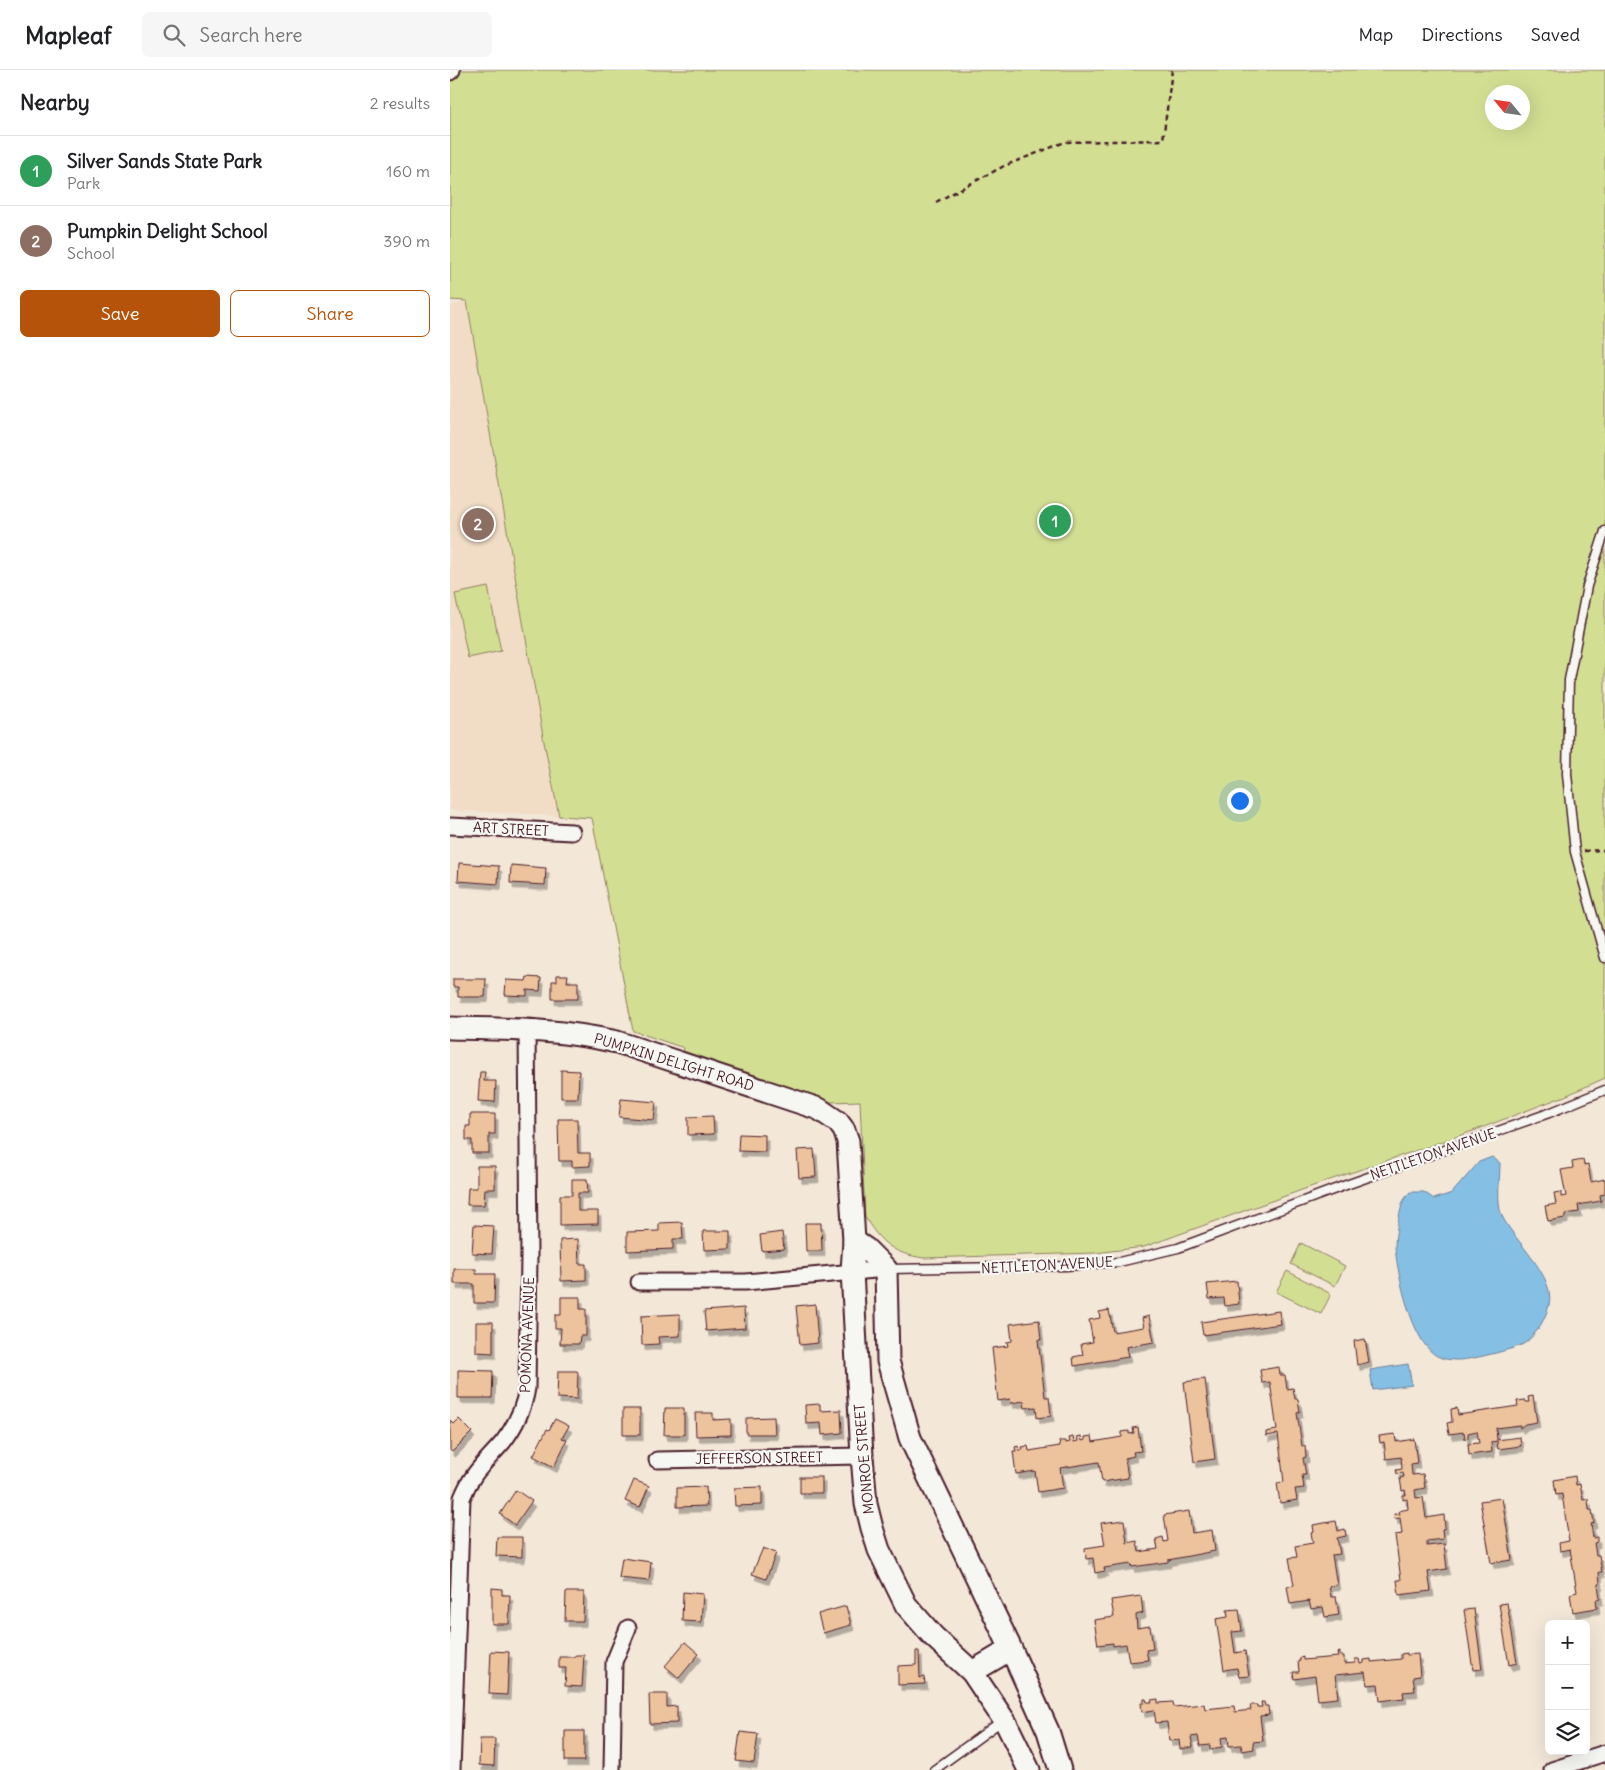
<!DOCTYPE html>
<meta charset="utf-8">
<style>
:root{--surface:#fff;--page:#f6f6f6;--text:#202124;--muted:#757577;--line:#e0e0e0;--accent:#b45309}
body{margin:0;font-family:Delius,sans-serif;background:var(--page);color:var(--text)}
.controls{position:absolute;right:15px;bottom:15px;display:grid;overflow:hidden;border-radius:8px;box-shadow:0 5px 20px #0002}
.controls button{width:45px;height:45px;display:grid;place-items:center;padding:0;border:0;border-bottom:1px solid var(--line);background:var(--surface);color:var(--text);font:25px sans-serif}
.compass{position:absolute;left:1035px;top:15px;width:45px;height:45px;border-radius:50%;background:var(--surface);box-shadow:0 5px 20px #0002;rotate:299deg}
.you{position:absolute;left:789px;top:730px;width:18px;height:18px;margin:-12px;border:4px solid #fff;border-radius:50%;background:#1a73e8;box-shadow:0 0 0 8px #1a73e833}
.badge{display:grid;place-items:center;width:32px;height:32px;border-radius:50%;background:var(--accent);color:#fff;font-size:16px;font-weight:700}
.pin{position:absolute;translate:-50% -50%;border:2px solid #fff;box-shadow:0 1px 5px #0006}
.list{margin:0;padding:0;list-style:none}
h2{display:flex;justify-content:space-between;align-items:center;height:65px;margin:0;padding:0 20px;font-size:21px}
h2 small{font-size:16px;font-weight:400;color:var(--muted)}
.list li{display:grid;grid-template-columns:32px 1fr auto;gap:15px;align-items:center;box-sizing:border-box;height:70px;padding:0 20px;border-top:1px solid var(--line)}
.list b{display:block;font-size:19px;white-space:nowrap}
.list p{margin:0;font-size:16px;white-space:nowrap;color:var(--muted)}
.list em{font-size:16px;font-style:normal;color:var(--muted)}
.actions{display:flex;gap:10px;padding:15px 20px}
.actions a{flex:1;padding:11px 0;border:1px solid var(--accent);border-radius:8px;text-align:center;font-size:18px;color:var(--accent)}
.actions .main{background:var(--accent);color:#fff}
.icon{flex:none;width:28px;height:28px;fill:none;stroke:currentColor;stroke-width:2;stroke-linecap:round;stroke-linejoin:round}
.map{position:relative;flex:none;width:1155px;height:1700px;overflow:hidden}
header{display:flex;align-items:center;gap:30px;box-sizing:border-box;height:70px;padding:0 25px;background:var(--surface);border-bottom:1px solid var(--line)}
header strong{font-size:24px}
nav{display:flex;gap:28px;margin-inline-start:auto;font-size:18px}
.search{width:350px;height:45px;background:var(--page);display:flex;align-items:center;gap:12px;box-sizing:border-box;padding:0 18px;border-radius:8px;color:var(--muted);font-size:19px}
main{display:flex}
aside{flex:1;background:var(--surface)}
.map>svg:first-child{display:block}
</style>
<header>
<strong>Mapleaf</strong>
<div class="search"><svg class="icon" aria-label="search" viewBox="0 0 24 24"><circle cx="10" cy="10" r="6"/><path d="M15 15l6 6"/></svg>Search here</div>
<nav><a>Map</a><a>Directions</a><a>Saved</a></nav>
</header>
<main>
<aside>
<h2>Nearby<small>2 results</small></h2>
<ul class="list">
<li><span class="badge" style="background:#2e9e5b">1</span><div><b>Silver Sands State Park</b><p>Park</p></div><em>160 m</em></li>
<li><span class="badge" style="background:#8d6e63">2</span><div><b>Pumpkin Delight School</b><p>School</p></div><em>390 m</em></li>
</ul>
<div class="actions"><a class="main">Save</a><a>Share</a></div>
</aside>
<div class="map">
<svg width="1155" height="1700" viewBox="0 0 1155 1700">
<defs>
<filter id="shadow"><feDropShadow dx="3" dy="5.5" stdDeviation="0" flood-color="#0004"/></filter>
</defs>
<rect width="100%" height="100%" fill="#f3e7d8"/>
<filter id="ink" filterUnits="userSpaceOnUse"><feTurbulence type="fractalNoise" baseFrequency=".02" numOctaves="2"/><feDisplacementMap in="SourceGraphic" scale="10" xChannelSelector="R" yChannelSelector="G"/><feConvolveMatrix kernelMatrix="1 2 1 2 8 2 1 2 1" color-interpolation-filters="sRGB"/></filter>
<g filter="url(#ink)">
<polygon fill="#f1dcc6" points="17,231 94,672 109,746 0,740 0,236"/>
<g fill="#d2df93" stroke="#8e7f5f" fill-rule="evenodd">
<path d="M 0,0 L 1155,0 L 1155,1008 L 1115,1026 L 1023,1061 L 874,1112 L 694,1177 L 645,1183 L 474,1188 C 444,1184 430,1173 415,1147 L 410,1031 L 381,1032 L 233,981 L 234,978 L 183,961 L 142,748 L 109,746 L 94,672 L 17,231 L 0,230 ZM 1042,22 L 1072,22 L 1072,52 L 1042,52 Z"/>
<polygon points="38,517 51,581 18,588 5,524"/>
<polygon points="851,1173 895,1196 885,1216 841,1194"/>
<polygon points="837,1201 881,1224 871,1244 826,1222"/>
</g>
<g fill="#85c0e4" stroke="#6d809a">
<path d="M 1042,1087 L 1050,1093 C 1050,1108 1046,1133 1052,1146 C 1064,1171 1106,1206 1099,1235 C 1096,1248 1086,1265 1075,1273 C 1066,1279 1017,1291 1006,1290 C 1001,1290 992,1289 987,1286 C 962,1273 947,1203 945,1176 C 945,1166 949,1145 952,1135 C 953,1130 957,1126 960,1122 L 974,1122 L 984,1129 L 1002,1123 L 1029,1092 Z"/>
<polygon points="958,1294 962,1315 923,1320 920,1300"/>
</g>
<g fill="#edc39d" stroke="#4a1f2b" filter="url(#shadow)">
<polygon points="9,793 49,796 48,814 8,811"/>
<polygon points="61,795 96,798 95,815 60,813"/>
<polygon points="107,905 118,905 117,912 128,912 128,929 102,929 102,911 107,911"/>
<polygon points="77,907 91,908 90,921 77,920 77,926 55,925 56,910 76,911"/>
<polygon points="3,909 36,909 35,927 8,927 8,917 3,917"/>
<polygon points="111,1000 129,1001 128,1028 111,1028"/>
<polygon points="30,1002 35,1002 34,1011 46,1011 45,1032 28,1031"/>
<polygon points="171,1029 206,1032 204,1050 169,1047"/>
<polygon points="20,1044 45,1044 45,1064 39,1064 39,1083 22,1083 22,1070 16,1070 16,1056 20,1056"/>
<polygon points="263,1046 264,1064 238,1065 238,1047"/>
<polygon points="108,1049 127,1049 128,1083 140,1083 140,1096 122,1097 122,1091 109,1091"/>
<polygon points="289,1064 315,1065 315,1082 288,1081"/>
<polygon points="364,1079 366,1107 349,1108 347,1080"/>
<polygon points="1133,1090 1134,1095 1138,1094 1141,1112 1155,1109 1155,1124 1150,1125 1151,1131 1128,1135 1129,1142 1115,1144 1115,1148 1098,1151 1095,1136 1106,1134 1104,1123 1111,1122 1111,1127 1116,1126 1111,1100 1123,1098 1122,1092"/>
<polygon points="27,1096 45,1096 45,1119 35,1119 34,1135 17,1135 18,1118 27,1118"/>
<polygon points="122,1109 137,1109 138,1123 128,1123 128,1141 148,1141 148,1154 110,1155 110,1125 122,1125"/>
<polygon points="232,1152 233,1169 223,1169 223,1179 177,1181 177,1162 209,1161 209,1153"/>
<polygon points="355,1153 371,1153 372,1181 356,1181"/>
<polygon points="24,1155 44,1156 42,1184 22,1183"/>
<polygon points="253,1161 280,1161 280,1179 254,1180"/>
<polygon points="332,1162 334,1179 312,1181 310,1165"/>
<polygon points="128,1169 129,1194 136,1194 136,1210 111,1211 110,1170"/>
<polygon points="4,1199 26,1199 26,1204 45,1204 44,1233 24,1233 24,1214 4,1214"/>
<polygon points="787,1211 789,1234 775,1236 774,1228 759,1229 757,1214"/>
<polygon points="111,1227 130,1227 130,1239 136,1239 136,1266 130,1266 129,1274 110,1274 111,1258 105,1258 105,1245 111,1245"/>
<polygon points="365,1234 368,1273 350,1275 346,1236"/>
<polygon points="294,1238 295,1258 256,1261 254,1241"/>
<polygon points="659,1240 663,1262 694,1257 692,1248 699,1246 704,1272 676,1277 678,1287 624,1296 623,1287 633,1285 631,1274 643,1272 639,1250 650,1248 649,1242"/>
<polygon points="829,1241 831,1254 753,1265 751,1252"/>
<polygon points="230,1244 230,1266 208,1267 209,1274 192,1275 191,1246"/>
<polygon points="589,1250 591,1270 588,1270 595,1327 599,1327 601,1346 587,1348 586,1337 575,1338 574,1331 561,1333 560,1329 548,1331 542,1278 558,1276 557,1272 562,1271 560,1254"/>
<polygon points="26,1252 43,1252 43,1283 26,1282"/>
<polygon points="915,1269 919,1292 907,1295 904,1271"/>
<polygon points="829,1297 830,1305 835,1305 837,1319 843,1318 845,1329 848,1329 850,1342 847,1343 852,1376 855,1376 856,1387 853,1388 856,1405 852,1405 854,1418 845,1419 847,1430 830,1433 827,1413 834,1412 828,1364 816,1366 816,1362 827,1360 820,1312 812,1313 810,1300"/>
<polygon points="8,1300 43,1301 42,1328 8,1328"/>
<polygon points="108,1301 127,1301 128,1303 127,1329 107,1328"/>
<polygon points="755,1309 765,1389 744,1392 734,1312"/>
<polygon points="1083,1326 1087,1352 1075,1354 1070,1358 1070,1355 1046,1358 1047,1370 1070,1367 1071,1376 1048,1379 1047,1371 1041,1372 1042,1382 1019,1385 1018,1374 1029,1373 1027,1361 1018,1363 1018,1368 1015,1369 1014,1362 999,1364 997,1353 1002,1352 1001,1339 1007,1338 1008,1345 1068,1336 1067,1331 1075,1330 1076,1332 1079,1332 1078,1327"/>
<polygon points="370,1334 370,1341 391,1340 392,1363 372,1365 371,1353 356,1354 355,1335"/>
<polygon points="215,1338 234,1338 234,1365 214,1365"/>
<rect x="173" y="1339" width="17" height="26"/>
<polygon points="245,1343 263,1343 263,1350 281,1349 281,1365 246,1366"/>
<polygon points="324,1347 325,1364 296,1364 296,1348"/>
<polygon points="9,1349 22,1362 2,1382 0,1380 0,1350 4,1354"/>
<polygon points="105,1349 119,1356 112,1368 117,1370 104,1397 83,1386 97,1359 99,1360"/>
<polygon points="688,1357 691,1381 683,1382 684,1386 675,1388 678,1408 652,1412 649,1392 610,1398 613,1418 588,1422 585,1401 566,1404 563,1381 566,1381 565,1377 568,1376 569,1380 573,1380 572,1377 578,1376 579,1381 610,1376 609,1371 616,1371 616,1373 620,1372 619,1368 623,1367 624,1372 628,1371 627,1367 631,1366 632,1371 635,1370 635,1367 642,1366 643,1372 672,1367 672,1362 679,1361 679,1364 684,1363 683,1358"/>
<polygon points="945,1364 946,1372 964,1369 967,1393 961,1394 962,1405 973,1404 975,1418 965,1420 966,1428 973,1427 976,1448 994,1445 995,1458 992,1459 993,1469 977,1471 977,1476 994,1474 997,1499 978,1502 981,1521 949,1525 947,1510 951,1510 945,1465 952,1464 950,1448 945,1449 944,1444 950,1444 949,1441 958,1439 957,1429 953,1430 953,1425 956,1425 955,1420 952,1421 950,1408 954,1407 953,1403 947,1404 946,1400 952,1399 951,1387 936,1389 934,1372 930,1373 929,1366"/>
<polygon points="1125,1406 1126,1415 1130,1414 1133,1430 1138,1429 1139,1440 1142,1440 1144,1453 1141,1454 1143,1468 1147,1467 1147,1472 1144,1473 1146,1485 1149,1485 1152,1502 1149,1502 1150,1514 1148,1514 1150,1529 1146,1530 1147,1538 1123,1542 1120,1524 1127,1522 1120,1479 1110,1481 1109,1473 1119,1471 1112,1424 1106,1425 1104,1410"/>
<rect x="350" y="1407" width="22" height="16"/>
<polygon points="184,1410 199,1416 190,1437 175,1431"/>
<polygon points="256,1417 257,1436 227,1437 227,1418"/>
<polygon points="312,1417 312,1435 285,1436 284,1418"/>
<polygon points="66,1420 82,1431 65,1455 50,1444"/>
<polygon points="1052,1428 1062,1490 1041,1493 1030,1431"/>
<polygon points="739,1441 742,1463 762,1460 765,1481 718,1490 718,1492 682,1497 681,1494 654,1498 655,1501 645,1503 643,1488 636,1489 635,1478 655,1475 651,1453 674,1450 677,1473 687,1471 689,1482 708,1479 706,1469 713,1467 714,1472 718,1471 714,1445"/>
<polygon points="886,1451 888,1461 895,1459 896,1466 887,1468 890,1484 882,1485 887,1515 879,1516 881,1527 886,1527 889,1545 875,1547 873,1537 861,1539 859,1531 840,1534 837,1516 844,1515 839,1488 847,1487 845,1476 863,1473 861,1463 864,1462 863,1455"/>
<polygon points="47,1467 72,1467 72,1487 46,1486"/>
<polygon points="313,1478 326,1483 316,1509 302,1504"/>
<polygon points="172,1488 201,1492 199,1511 169,1508"/>
<polygon points="42,1518 52,1519 52,1525 60,1525 59,1554 42,1554"/>
<polygon points="116,1522 134,1522 133,1551 115,1551"/>
<polygon points="233,1522 253,1524 251,1552 232,1551"/>
<polygon points="691,1526 693,1543 686,1545 687,1558 700,1556 703,1579 696,1580 698,1590 679,1592 676,1574 663,1576 663,1573 648,1575 644,1550 664,1547 661,1530"/>
<polygon points="1057,1533 1067,1593 1059,1595 1049,1534"/>
<polygon points="396,1536 401,1555 373,1563 368,1544"/>
<polygon points="789,1539 792,1561 782,1562 785,1583 795,1581 799,1606 789,1607 787,1598 774,1600 766,1549 778,1547 777,1540"/>
<polygon points="1024,1539 1032,1599 1023,1600 1014,1540"/>
<polygon points="235,1572 249,1584 229,1608 215,1596"/>
<polygon points="41,1581 59,1582 57,1625 39,1624"/>
<polygon points="466,1581 469,1581 470,1608 474,1607 475,1614 448,1615 448,1596 466,1595"/>
<polygon points="890,1582 890,1586 894,1586 894,1594 905,1593 905,1589 909,1589 910,1594 914,1593 914,1590 921,1589 921,1592 951,1589 951,1584 957,1583 957,1585 968,1584 970,1606 963,1607 965,1621 953,1622 954,1628 930,1631 928,1614 917,1615 915,1602 885,1605 888,1628 868,1630 865,1606 844,1609 843,1602 849,1602 848,1591 850,1591 850,1588 853,1587 853,1590 888,1587 887,1583"/>
<polygon points="126,1585 134,1585 132,1617 115,1616 116,1598 109,1598 109,1587 123,1587"/>
<polygon points="199,1624 217,1624 217,1637 227,1636 227,1653 200,1654"/>
<polygon points="694,1629 696,1629 697,1632 702,1632 701,1630 708,1629 708,1633 723,1632 724,1637 754,1634 755,1639 784,1636 785,1642 801,1640 800,1635 807,1635 807,1637 812,1637 811,1632 814,1632 815,1636 818,1636 819,1645 810,1646 813,1671 803,1672 804,1679 792,1681 791,1675 779,1676 778,1667 771,1668 772,1677 760,1679 760,1675 750,1676 748,1666 741,1667 743,1677 730,1679 729,1670 719,1671 717,1652 706,1653 704,1640 692,1642 691,1633 694,1633"/>
<rect x="115" y="1661" width="19" height="30"/>
<polygon points="290,1662 308,1664 304,1693 286,1691"/>
<polygon points="30,1669 45,1669 44,1696 29,1695"/>
</g>
<g fill="none" stroke-linecap="round" stroke-linejoin="round">
<defs>
<g id="lane">
<polyline points="1155,461 1137,516 1119,610 1117,704 1125,782 1155,888"/>
<polyline points="437,1199 616,1196 669,1192 728,1178 896,1115 1099,1043 1155,1020"/>
<polyline points="484,1700 553,1650"/>
</g>
<g id="street">
<polyline points="0,2 2,0"/>
<polyline points="0,756 122,762"/>
<polyline points="189,1212 296,1212 436,1199"/>
<polyline points="207,1390 412,1386"/>
<path d="M 2,1700 L 12,1428 C 22,1402 36,1392 53,1372 C 66,1355 74,1338 77,1318 L 79,1186 L 77,959"/>
<polyline points="162,1700 164,1592 178,1558"/>
<polyline points="1102,1700 1155,1683"/>
</g>
<g id="secondary">
<path d="M 0,958 C 57,959 110,959 167,972 L 369,1039 L 388,1052 L 394,1060 L 398,1071 L 404,1171 L 402,1201 L 412,1386 L 416,1434 L 422,1458 L 429,1480 L 456,1535 L 483,1566 L 522,1602 L 556,1653 L 579,1700"/>
<polyline points="404,1171 416,1179 436,1199 438,1291 460,1368 561,1579 598,1661 610,1700"/>
<polyline points="522,1602 561,1579"/>
</g>
</defs>
<use href="#lane" stroke="#4a1f2b" stroke-width="11"/>
<use href="#street" stroke="#4a1f2b" stroke-width="19"/>
<use href="#secondary" stroke="#4a1f2b" stroke-width="25"/>
<g stroke="#4a1f2b" stroke-width="2.5" stroke-dasharray="5 4" stroke-linecap="butt">
<polyline points="486,132 554,96 615,72 713,70 722,0"/>
<polyline points="1134,781 1155,780"/>
</g>
<use href="#lane" stroke="#f6f6f2" stroke-width="8"/>
<use href="#street" stroke="#f6f6f2" stroke-width="15"/>
<use href="#secondary" stroke="#f6f6f2" stroke-width="21"/>
</g>
</g>
<g text-anchor="middle" dominant-baseline="central" stroke-width="4.5" stroke-linejoin="round" paint-order="stroke">
<g font-size="14" fill="#4a1f2b" stroke="#f6f6f2">
<text transform="translate(61 759) rotate(3)">ART STREET</text>
<text transform="translate(224 992) rotate(17)">PUMPKIN DELIGHT ROAD</text>
<text transform="translate(983 1084) rotate(-19)">NETTLETON AVENUE</text>
<text transform="translate(597 1195) rotate(-3)">NETTLETON AVENUE</text>
<text transform="translate(77 1265) rotate(-88)">POMONA AVENUE</text>
<text transform="translate(309 1388) rotate(-1)">JEFFERSON STREET</text>
<text transform="translate(414 1389) rotate(-95)">MONROE STREET</text>
</g>
</g>
</svg>
<div class="controls">
<button>+</button>
<button>−</button>
<button><svg class="icon" aria-label="layers" viewBox="0 0 24 24"><path d="M12 4l9 5-9 5-9-5zM3 14l9 5 9-5"/></svg></button>
</div>
<svg class="compass" viewBox="-18 -18 36 36"><path d="M0-13l5 13h-10z" fill="#e53935"/><path d="M0 13l5-13h-10z" fill="#757577"/></svg>
<div class="you"></div>
<div class="pin badge" style="left:605px;top:451px;background:#2e9e5b">1</div>
<div class="pin badge" style="left:28px;top:454px;background:#8d6e63">2</div>
</div>
</main>
